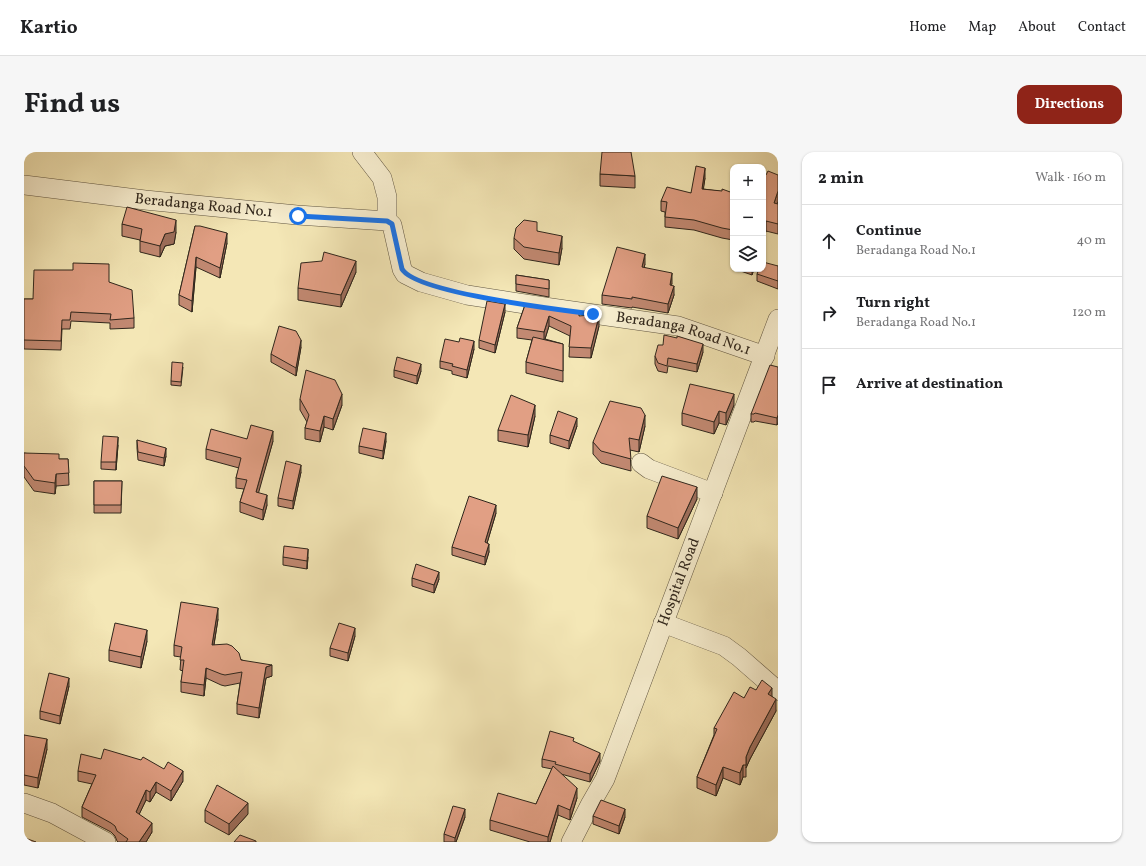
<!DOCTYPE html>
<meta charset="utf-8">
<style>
:root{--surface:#fff;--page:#f6f6f6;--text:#202124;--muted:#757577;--line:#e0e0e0;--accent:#8f2418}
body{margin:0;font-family:Vollkorn,serif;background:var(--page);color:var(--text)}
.controls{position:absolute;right:12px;top:12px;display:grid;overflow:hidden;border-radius:8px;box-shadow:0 1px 3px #0004}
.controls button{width:36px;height:36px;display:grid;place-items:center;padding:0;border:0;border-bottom:1px solid var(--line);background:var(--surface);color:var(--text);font:20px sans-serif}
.stop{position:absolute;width:12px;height:12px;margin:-9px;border:3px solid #1a73e8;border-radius:50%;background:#fff}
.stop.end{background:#1a73e8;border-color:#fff;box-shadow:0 1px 4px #0008}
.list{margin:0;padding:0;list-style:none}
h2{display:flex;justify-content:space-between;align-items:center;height:52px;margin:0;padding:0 16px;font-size:17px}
h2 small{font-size:13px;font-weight:400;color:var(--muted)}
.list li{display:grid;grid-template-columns:26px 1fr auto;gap:12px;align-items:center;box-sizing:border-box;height:72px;padding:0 16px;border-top:1px solid var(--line)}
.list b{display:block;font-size:15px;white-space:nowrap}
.list p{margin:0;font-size:13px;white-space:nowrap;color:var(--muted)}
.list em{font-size:13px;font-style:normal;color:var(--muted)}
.icon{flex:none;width:22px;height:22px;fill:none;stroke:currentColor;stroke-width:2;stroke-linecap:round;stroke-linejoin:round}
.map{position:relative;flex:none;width:754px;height:690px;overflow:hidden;border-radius:12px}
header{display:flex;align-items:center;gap:24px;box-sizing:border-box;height:56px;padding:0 20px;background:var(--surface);border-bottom:1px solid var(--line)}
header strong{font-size:19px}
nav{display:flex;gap:22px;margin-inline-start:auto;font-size:14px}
.intro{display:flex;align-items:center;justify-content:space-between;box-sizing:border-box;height:96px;padding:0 24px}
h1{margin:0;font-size:28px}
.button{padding:10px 18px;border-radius:12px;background:var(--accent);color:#fff;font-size:14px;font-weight:700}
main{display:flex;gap:24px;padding:0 24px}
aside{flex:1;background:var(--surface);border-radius:12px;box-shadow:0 1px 3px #0004}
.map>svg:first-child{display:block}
</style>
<header>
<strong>Kartio</strong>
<nav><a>Home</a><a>Map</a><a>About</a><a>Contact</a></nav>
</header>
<div class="intro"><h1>Find us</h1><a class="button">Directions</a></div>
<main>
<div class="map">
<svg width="754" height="690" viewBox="0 0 754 690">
<rect width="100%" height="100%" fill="#f4e7b6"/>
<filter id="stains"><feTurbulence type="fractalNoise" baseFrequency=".005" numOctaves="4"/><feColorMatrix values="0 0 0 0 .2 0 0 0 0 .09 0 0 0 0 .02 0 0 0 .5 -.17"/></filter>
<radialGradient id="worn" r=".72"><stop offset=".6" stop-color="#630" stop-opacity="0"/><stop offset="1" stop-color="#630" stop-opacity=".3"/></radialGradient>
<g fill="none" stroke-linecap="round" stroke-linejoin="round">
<defs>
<g id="minor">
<polyline points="338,0 358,26 363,45 363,69"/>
<path id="s1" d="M 0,33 L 121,48 L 273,63 L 363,69 L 368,73 L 378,117 L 381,122 L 397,130 L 443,143 L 527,156 L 654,174 L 741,204"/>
<polyline points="617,311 625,317 689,341"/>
<polyline points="639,471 700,494 715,505 754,539"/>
<polyline points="0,651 28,661 82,690"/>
<path id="s2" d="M 547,690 L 566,653 L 581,627 L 754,167"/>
</g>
</defs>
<use href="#minor" stroke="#605642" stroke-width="20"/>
<use href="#minor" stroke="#f8efd0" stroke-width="19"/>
</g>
<g fill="#c28972" stroke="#2f261c">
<polygon points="576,22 611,24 611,36 576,34"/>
<polygon points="739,22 753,51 754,52 754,82 742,79 739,89"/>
<polygon points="681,26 679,37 709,41 709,91 709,88 698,86 670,78 641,75 641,60 637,59 637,49 667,41"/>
<polygon points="98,72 152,80 150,92 141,94 136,105 116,100 116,88 98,84"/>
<polygon points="171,74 203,91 196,126 172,115 168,160 155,153 155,143"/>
<polygon points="513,79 538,96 535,113 500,107 490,97 490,86"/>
<polygon points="621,112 620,115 648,131 647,133 650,143 644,161 608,155 608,156 578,152 578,143"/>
<polygon points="754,114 754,137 733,129 733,122"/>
<polygon points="711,117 730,117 728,123"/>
<polygon points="332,120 317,155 274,148 274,136"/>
<polygon points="492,123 525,128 525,145 492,139"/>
<polygon points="85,130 110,166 110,176 86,177 86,171 47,169 46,177 38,177 37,198 0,197 0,147 9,147"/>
<polygon points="501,153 555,164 575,174 567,206 545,205 546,184 525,174 521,187 539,192 539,230 502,221 502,210 508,188 493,186 493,176"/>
<polygon points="481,160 471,201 455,196 455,188"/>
<polygon points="277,195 272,224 247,210 247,202"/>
<polygon points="450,197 443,226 428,222 428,219 416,216 416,209"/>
<polygon points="679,200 673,220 644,214 643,221 634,219 631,212 631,204"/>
<polygon points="159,215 157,234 147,233 147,229"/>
<polygon points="754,215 754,270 753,273 731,269 730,270 727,270 727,262"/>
<polygon points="370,218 397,219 393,232 370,225"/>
<polygon points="276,247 318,253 309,278 300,275 296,290 281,287 281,276 283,270 276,258"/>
<polygon points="710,253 702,273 695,271 690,282 658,273 658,261"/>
<polygon points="511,264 504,295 474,289 474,278"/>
<polygon points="553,274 545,297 526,291 526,283"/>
<polygon points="621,274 615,300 606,298 607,319 577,311 569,302 569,290"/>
<polygon points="223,287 249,289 234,340 243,353 239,368 216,360 216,350 220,337 212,336 212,326 215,316 182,307 182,297"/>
<polygon points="113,288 142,304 140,314 114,308 113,296"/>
<polygon points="362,289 359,307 335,301 335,294"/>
<polygon points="94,293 92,318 77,317 77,310"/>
<polygon points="0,301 35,307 44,307 45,333 32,334 31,342 10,339 0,325"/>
<polygon points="277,320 269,357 254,354 254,346"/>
<polygon points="70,329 98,329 97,361 70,361"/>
<polygon points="673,347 654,387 623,376 623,364"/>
<polygon points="472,361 463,391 465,400 461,413 428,403 428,395"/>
<polygon points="259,405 284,405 283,417 259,413"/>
<polygon points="388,426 415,427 410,441 388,434"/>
<polygon points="194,467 190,493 248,524 242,526 235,566 213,562 213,552 216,531 201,534 197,533 182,526 180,544 157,540 157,530 159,519 156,518 157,505 150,504 150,493"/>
<polygon points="331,484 324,509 306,504 306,496"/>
<polygon points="123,489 117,516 85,509 85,498"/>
<polygon points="45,534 36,572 16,567 16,559"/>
<polygon points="732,538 748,544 752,559 726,607 722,616 722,625 719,625 716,633 699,626 692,644 673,636 673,625 690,583 690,576 720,546"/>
<polygon points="0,583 23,597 14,636 0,633"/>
<polygon points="550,590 576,609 566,630 537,622 553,646 546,668 534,663 526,690 506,690 466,678 466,668 512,652 528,617 518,615 518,607"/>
<polygon points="54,619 159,629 147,649 132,640 126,650 122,648 115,662 128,680 122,690 94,690 93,689 91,684 87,680 58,665 58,655 68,632 54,629"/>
<polygon points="181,658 224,662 205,683 181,670"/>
<polygon points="569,664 601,665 595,682 569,672"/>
<polygon points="441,665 432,690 420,690 420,682"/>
</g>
<g fill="#9e6f5c" stroke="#2f261c">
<polygon points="681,16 681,26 678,47 678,37"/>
<polygon points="754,39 754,49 750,61 750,51"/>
<polygon points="152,68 152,80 150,92 141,94 136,105 136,94 141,82"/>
<polygon points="742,69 742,79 739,89 739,79"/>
<polygon points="203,81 203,91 196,126 196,116"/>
<polygon points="538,84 538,96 535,113 535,101"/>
<polygon points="621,102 621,112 618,124 618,115"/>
<polygon points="172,105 172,115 168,160 168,149"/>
<polygon points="332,109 332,120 317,155 317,143"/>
<polygon points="728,117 730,117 728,123"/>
<polygon points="648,121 648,131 646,142 646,133"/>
<polygon points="650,134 650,143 644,161 644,152"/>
<polygon points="481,152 481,160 471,201 471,193"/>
<polygon points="525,164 525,174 520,190 520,180"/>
<polygon points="575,164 575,174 567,206 567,196"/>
<polygon points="277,188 277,195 272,224 272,216"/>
<polygon points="450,189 450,197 443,226 443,218"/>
<polygon points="679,192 679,200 673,220 673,212"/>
<polygon points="397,212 397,219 393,232 393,224"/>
<polygon points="318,242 318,253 309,278 309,267"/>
<polygon points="710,242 710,253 702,273 702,261"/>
<polygon points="511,253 511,264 504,295 504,283"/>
<polygon points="695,259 695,271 690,282 690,270"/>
<polygon points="621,263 621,274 615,300 615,288"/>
<polygon points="754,263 754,270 753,273 753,266"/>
<polygon points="300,264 300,275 296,290 296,279"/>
<polygon points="553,266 553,274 545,297 545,289"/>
<polygon points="249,279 249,289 232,350 232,340"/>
<polygon points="362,281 362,289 359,307 359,299"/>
<polygon points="94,285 94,293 92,318 92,310"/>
<polygon points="142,296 142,304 140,314 140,306"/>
<polygon points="277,313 277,320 269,357 269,349"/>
<polygon points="32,322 32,334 31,342 31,331"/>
<polygon points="673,335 673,347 654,387 654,376"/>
<polygon points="243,343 243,353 239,368 239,358"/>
<polygon points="472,353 472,361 461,398 461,390"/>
<polygon points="465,392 465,400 461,413 461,405"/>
<polygon points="284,397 284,405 283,417 283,409"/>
<polygon points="415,420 415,427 410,441 410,433"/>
<polygon points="194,456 194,467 188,504 188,493"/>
<polygon points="331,476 331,484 324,509 324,501"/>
<polygon points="123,478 123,489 117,516 117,505"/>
<polygon points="248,513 248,524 242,526 235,566 235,556 242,515"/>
<polygon points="182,516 182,526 180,544 180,533"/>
<polygon points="45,526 45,534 36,572 36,564"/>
<polygon points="748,536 748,548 744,542"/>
<polygon points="752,547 752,559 726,607 722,616 722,605 726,595"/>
<polygon points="23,587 23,597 14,636 14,626"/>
<polygon points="576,601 576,609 566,630 566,622"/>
<polygon points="719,613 719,625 716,633 716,621"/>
<polygon points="699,615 699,626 692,644 692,633"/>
<polygon points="159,619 159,629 147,649 147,639"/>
<polygon points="132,630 132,640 126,650 126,640"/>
<polygon points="553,636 553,646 546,668 546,658"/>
<polygon points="122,638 122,648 112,669 112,660"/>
<polygon points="224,651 224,662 205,683 205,672"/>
<polygon points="534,653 534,663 526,690 524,690 524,685"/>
<polygon points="441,657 441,665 432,690 431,690 431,686"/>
<polygon points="601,657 601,665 595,682 595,674"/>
<polygon points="128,671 128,680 122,690 115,690"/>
</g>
<g fill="#e19f84" stroke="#2f261c">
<polygon points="578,0 607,0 611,24 576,22"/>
<polygon points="672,14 681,16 678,37 698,39 698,37 709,41 709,78 698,76 670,68 641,65 643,50 637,49 643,35 667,41"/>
<polygon points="744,19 754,23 754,39 750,51 754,52 754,72 742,69 739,79 739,22 742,23"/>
<polygon points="103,55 152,68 150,80 141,82 136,94 116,89 118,77 98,72"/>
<polygon points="500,68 513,70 513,79 538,84 535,101 500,95 490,86 492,76"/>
<polygon points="171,74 176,74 203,81 196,116 172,105 168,149 155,143"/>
<polygon points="593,95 621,102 618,115 648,121 646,133 650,134 644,152 608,145 608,147 578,143"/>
<polygon points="300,100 332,109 317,143 274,136 277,111 298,109"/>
<polygon points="739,110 754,114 754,129 733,122 735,117 739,117"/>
<polygon points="49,111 85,112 85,130 108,138 110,166 86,168 87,162 47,160 46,168 38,168 37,189 0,188 0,147 9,147 10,118 49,118"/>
<polygon points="492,123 525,128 525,137 492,132"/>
<polygon points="463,149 481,152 471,193 455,188"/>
<polygon points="501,153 555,161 555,164 565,163 575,164 567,196 545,195 547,174 525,164 520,180 493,176"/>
<polygon points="255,174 272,179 277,188 272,216 247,202"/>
<polygon points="640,183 653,186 653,184 679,192 673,212 644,206 643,214 634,211 631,204 634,193 639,193"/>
<polygon points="509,185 539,192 539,219 502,210"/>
<polygon points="436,186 450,189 443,218 428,214 429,212 416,209 421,187 435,190"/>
<polygon points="373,205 397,212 393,224 370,218"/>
<polygon points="148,210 159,211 157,230 147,229"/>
<polygon points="746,213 754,215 754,263 753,266 731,261 730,262 727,262"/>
<polygon points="282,218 311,228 318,242 309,267 300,264 296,279 281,276 285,263 276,247"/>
<polygon points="666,232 710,242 702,261 695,259 690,270 658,261"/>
<polygon points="487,243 511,253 504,283 474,278"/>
<polygon points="586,249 617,256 621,263 615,288 605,286 607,307 577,299 569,290"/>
<polygon points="534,259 553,266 545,289 526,283"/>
<polygon points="227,273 249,279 232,340 243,343 239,358 216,350 223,328 212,326 217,306 182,297 187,277 223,287"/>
<polygon points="339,276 362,281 359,299 335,294"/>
<polygon points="79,284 94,285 92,310 77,310"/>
<polygon points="113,288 142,296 140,306 114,300"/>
<polygon points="0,301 35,302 35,307 44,307 45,321 32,322 31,331 10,328 0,314"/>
<polygon points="262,309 277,313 269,349 254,346"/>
<polygon points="638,324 673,335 654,376 623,364"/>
<polygon points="70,329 98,329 97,353 70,353"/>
<polygon points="445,344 472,353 461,390 465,392 461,405 428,395"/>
<polygon points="260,394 284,397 283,409 259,405"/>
<polygon points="392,412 415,420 410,433 388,426"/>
<polygon points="157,450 194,456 188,493 203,492 208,494 215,501 217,508 248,513 242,515 235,556 213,552 218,520 201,523 197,522 182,516 180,533 157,530 160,508 156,508 158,495 150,493"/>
<polygon points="91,471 123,478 117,505 85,498"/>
<polygon points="315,471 331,476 324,501 306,496"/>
<polygon points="25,521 45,526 36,564 16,559"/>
<polygon points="738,528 748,536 744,542 752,547 726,595 722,605 722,613 719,613 716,621 699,615 692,633 673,625 693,577 690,576 710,540 720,546 726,535 732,538"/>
<polygon points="526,579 550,586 549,589 576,601 566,622 531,612 532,610 518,607"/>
<polygon points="0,583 23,587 14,626 0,623"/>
<polygon points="80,597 117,608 119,605 140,617 144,610 159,619 147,639 132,630 126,640 122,638 112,660 128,671 115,690 102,690 104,687 93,679 91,674 87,671 58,655 72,623 54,619 57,602 77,607"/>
<polygon points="529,614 553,636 546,658 534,653 524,685 466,668 474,641 512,652"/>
<polygon points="193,633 224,651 205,672 181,658"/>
<polygon points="577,648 601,657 595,674 569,664"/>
<polygon points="429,654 441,657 431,686 420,682"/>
<polygon points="216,683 232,689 232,690 210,690"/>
<polygon points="1,686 12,690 0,690"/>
</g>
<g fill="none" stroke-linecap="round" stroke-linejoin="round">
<path stroke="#1a73e8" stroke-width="5" d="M 274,64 L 363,69 L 368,72 L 378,117 C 392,141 537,158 569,162"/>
</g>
<g text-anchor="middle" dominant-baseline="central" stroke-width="4" stroke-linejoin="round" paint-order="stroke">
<g font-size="15" fill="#2f261c" stroke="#f8efd0">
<text stroke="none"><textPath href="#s1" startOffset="181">Beradanga Road No.1</textPath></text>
<text stroke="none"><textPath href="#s1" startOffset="708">Beradanga Road No.1</textPath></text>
<text stroke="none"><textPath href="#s2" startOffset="282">Hospital Road</textPath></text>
</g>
</g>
<rect width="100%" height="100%" filter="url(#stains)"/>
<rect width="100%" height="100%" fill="url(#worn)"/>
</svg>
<div class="controls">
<button>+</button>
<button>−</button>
<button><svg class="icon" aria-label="layers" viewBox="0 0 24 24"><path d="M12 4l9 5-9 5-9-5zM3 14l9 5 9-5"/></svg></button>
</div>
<div class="stop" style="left:274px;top:64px"></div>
<div class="stop end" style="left:569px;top:162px"></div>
</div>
<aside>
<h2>2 min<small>Walk · 160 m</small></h2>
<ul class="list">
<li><svg class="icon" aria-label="ahead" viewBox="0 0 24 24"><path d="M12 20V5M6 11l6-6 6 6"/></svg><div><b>Continue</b><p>Beradanga Road No.1</p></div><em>40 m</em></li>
<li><svg class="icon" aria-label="right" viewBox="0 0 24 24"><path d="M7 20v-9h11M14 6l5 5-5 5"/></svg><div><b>Turn right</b><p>Beradanga Road No.1</p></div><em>120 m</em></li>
<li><svg class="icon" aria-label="arrive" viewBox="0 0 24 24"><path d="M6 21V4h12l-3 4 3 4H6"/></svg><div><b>Arrive at destination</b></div></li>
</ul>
</aside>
</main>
